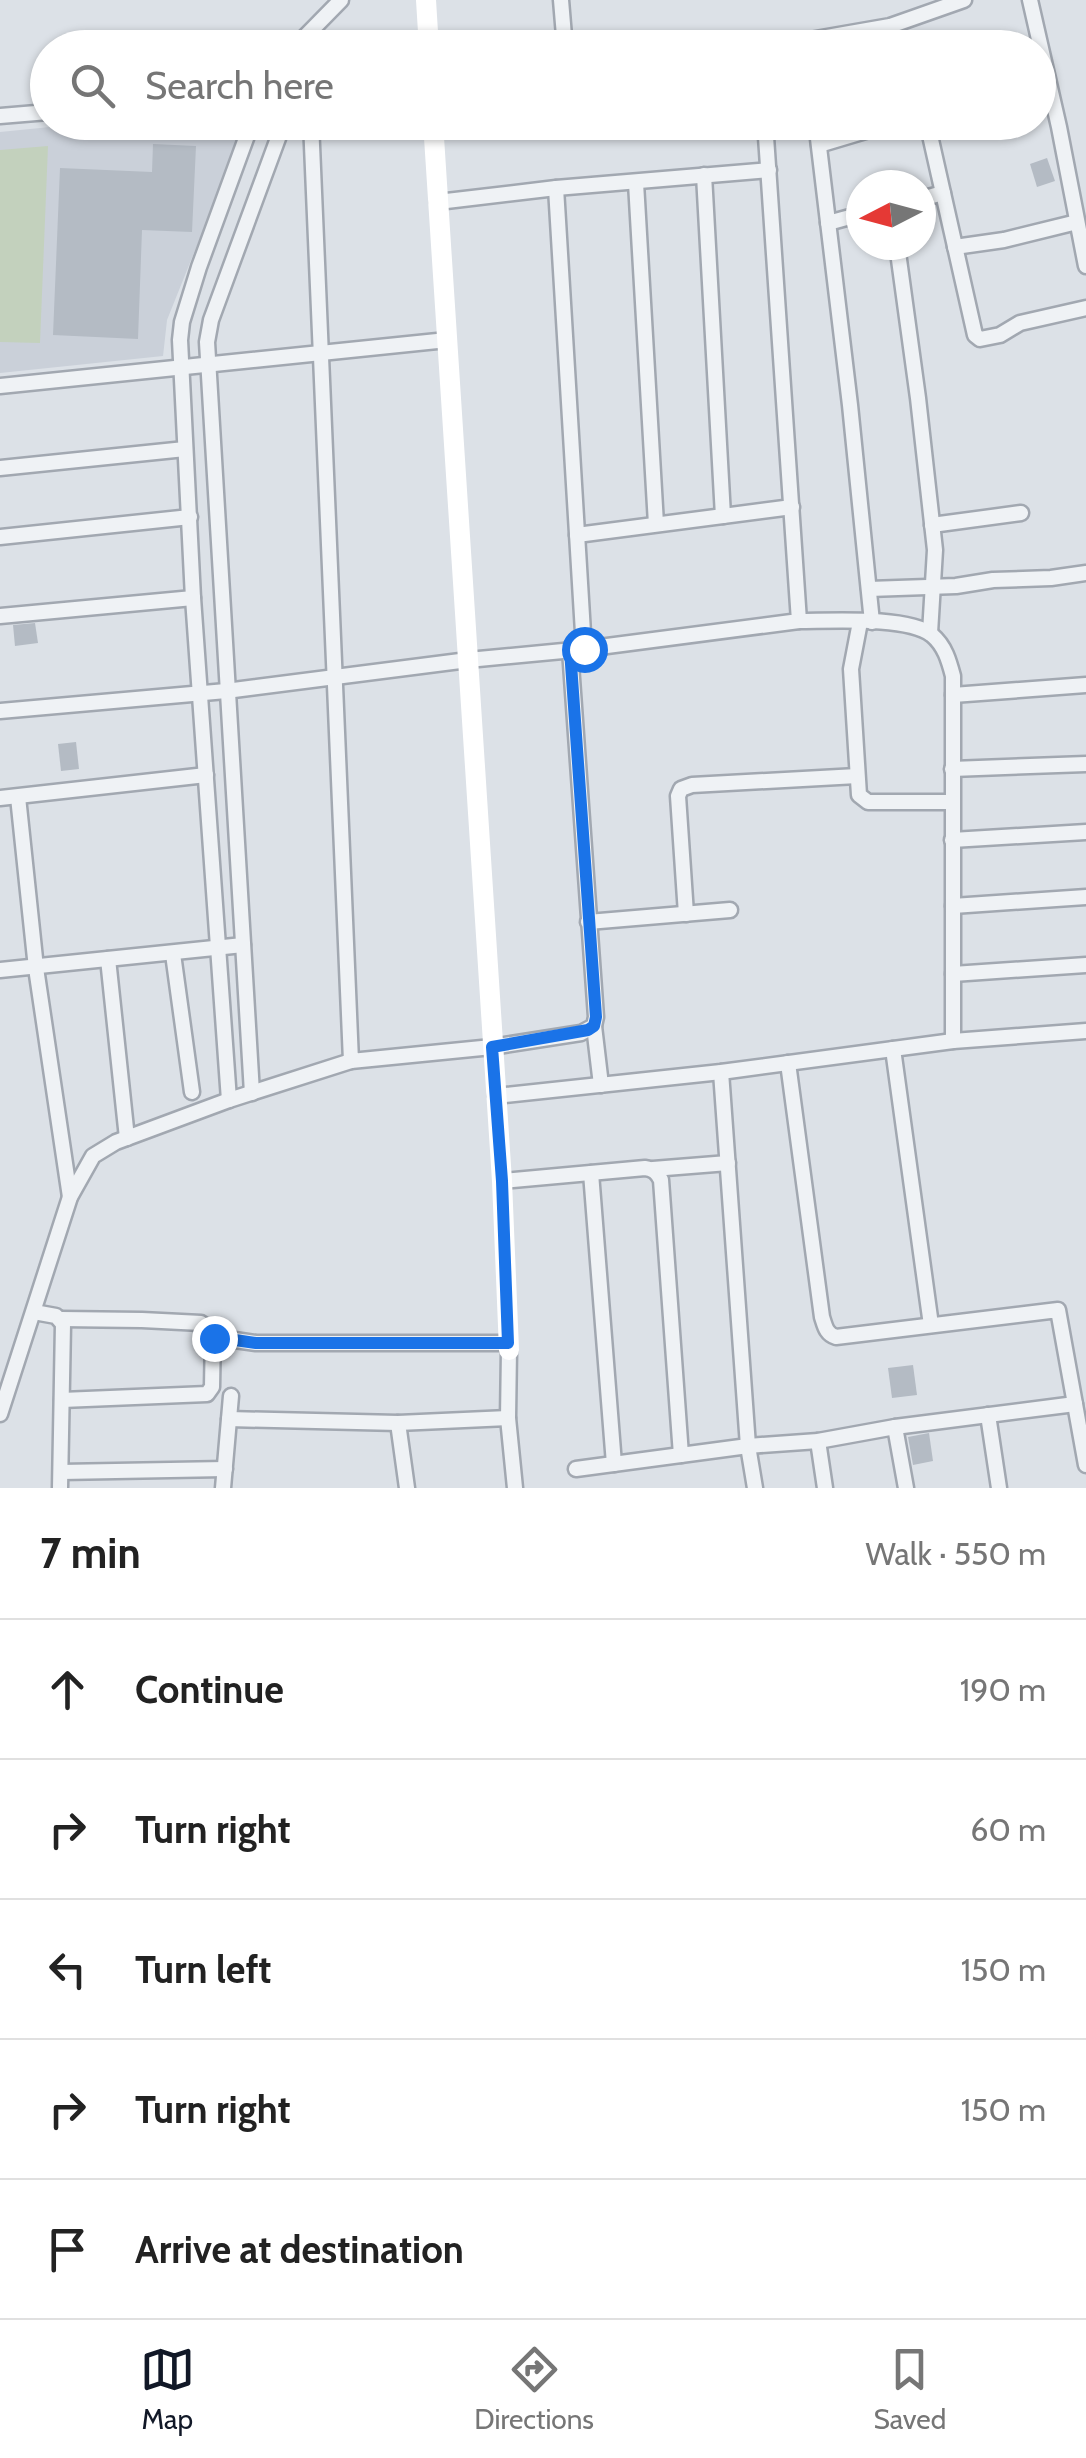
<!DOCTYPE html>
<meta charset="utf-8">
<style>
:root{--surface:#fff;--page:#f6f6f6;--text:#222;--muted:#767676;--line:#e0e0e0;--accent:#111827}
body{margin:0;font-family:Cabin,sans-serif;background:var(--page);color:var(--text)}
.compass{position:absolute;left:846px;top:170px;width:90px;height:90px;border-radius:50%;background:var(--surface);box-shadow:0 2px 8px #0004;rotate:264deg}
.stop{position:absolute;width:30px;height:30px;margin:-22px;border:8px solid #1a73e8;border-radius:50%;background:#fff}
.stop.end{background:#1a73e8;border-color:#fff;box-shadow:0 2px 10px #0008}
.list{margin:0;padding:0;list-style:none}
h2{display:flex;justify-content:space-between;align-items:center;height:130px;margin:0;padding:0 40px;font-size:42px}
h2 small{font-size:32px;font-weight:400;color:var(--muted)}
.list li{display:grid;grid-template-columns:65px 1fr auto;gap:30px;align-items:center;box-sizing:border-box;height:140px;padding:0 40px;border-top:2px solid var(--line)}
.list b{display:block;font-size:38px;white-space:nowrap}
.list em{font-size:32px;font-style:normal;color:var(--muted)}
.icon{flex:none;width:55px;height:55px;fill:none;stroke:currentColor;stroke-width:2;stroke-linecap:round;stroke-linejoin:round}
.map{position:relative;flex:none;width:1086px;height:1488px;overflow:hidden}
.search{position:absolute;background:var(--surface);box-shadow:0 2px 8px #0004;left:30px;right:30px;top:30px;height:110px;display:flex;align-items:center;gap:25px;box-sizing:border-box;padding:0 35px;border-radius:55px;color:var(--muted);font-size:38px}
.sheet{height:830px;background:var(--surface)}
nav{display:flex;justify-content:space-around;align-items:center;box-sizing:border-box;height:140px;border-top:2px solid var(--line);background:var(--surface);font-size:28px;color:var(--muted)}
nav a{display:grid;justify-items:center;gap:5px}
nav .on{color:var(--accent)}
.map>svg:first-child{display:block}
</style>
<div class="map">
<svg width="1086" height="1488" viewBox="0 0 1086 1488">
<rect width="100%" height="100%" fill="#dce1e7"/>
<polygon fill="#cad0d9" points="100,122 246,123 167,320 163,356 0,373 0,132"/>
<polygon fill="#c3d1bd" points="48,146 40,343 0,342 0,150"/>
<g fill="#b4bbc4">
<polygon points="153,144 196,146 192,232 142,230 138,339 53,335 60,168 152,172"/>
<polygon points="1047,158 1055,181 1037,187 1030,164"/>
<polygon points="35,623 38,643 15,646 13,625"/>
<polygon points="76,742 79,769 61,771 58,744"/>
<polygon points="913,1365 917,1395 892,1398 888,1368"/>
<polygon points="929,1433 933,1461 913,1465 908,1437"/>
</g>
<g fill="none" stroke-linecap="round" stroke-linejoin="round">
<defs>
<g id="street">
<polyline points="561,0 565,48"/>
<polyline points="1030,0 1059,127 1086,266"/>
<polyline points="294,48 341,0"/>
<polyline points="740,48 804,41 890,26 964,0"/>
<polyline points="0,116 48,112"/>
<polyline points="311,122 351,1061 492,1047 581,1033 594,1026 596,1017 570,650"/>
<polyline points="816,122 850,405 872,622"/>
<polyline points="927,122 975,335 980,339 1000,335 1020,323 1086,308"/>
<polyline points="819,145 896,122"/>
<polyline points="704,175 723,516"/>
<polyline points="636,183 656,524"/>
<polyline points="556,188 584,649"/>
<polyline points="921,199 943,193"/>
<polyline points="438,202 556,188 769,170"/>
<polyline points="828,223 861,214"/>
<polyline points="897,245 918,398 935,550 930,633"/>
<polyline points="955,247 1004,240 1077,222"/>
<polyline points="0,386 447,340"/>
<polyline points="0,468 185,449"/>
<polyline points="932,525 1021,513"/>
<polyline points="577,535 792,507"/>
<polyline points="0,537 190,517"/>
<polyline points="869,589 956,586 993,580 1051,578 1086,573"/>
<polyline points="0,616 193,598"/>
<path d="M 799,621 C 831,621 908,616 932,635 C 945,646 949,661 953,676 L 953,1041"/>
<polyline points="860,622 851,669 859,795 868,802 952,802"/>
<polyline points="953,695 1086,685"/>
<polyline points="0,711 226,691 468,660 584,649 799,621 765,122"/>
<polyline points="952,769 1086,764"/>
<polyline points="18,797 36,968 70,1197"/>
<polyline points="0,798 206,775"/>
<polyline points="952,840 1086,832"/>
<polyline points="953,906 1086,897"/>
<polyline points="686,914 678,796 681,789 692,785 857,776"/>
<polyline points="588,922 730,910"/>
<polyline points="173,954 192,1092"/>
<polyline points="108,959 127,1138"/>
<polyline points="0,970 243,945"/>
<polyline points="953,974 1086,965"/>
<polyline points="594,1026 601,1085"/>
<polyline points="893,1049 931,1325"/>
<path d="M 788,1063 L 822,1317 C 825,1326 826,1334 836,1337 L 1058,1310 L 1086,1465"/>
<polyline points="721,1072 748,1446 755,1488"/>
<polyline points="252,1093 207,342 211,320 284,122"/>
<polyline points="496,1096 721,1072 953,1041 1086,1031"/>
<polyline points="229,1100 193,598 180,340 182,322 199,267 252,122"/>
<polyline points="653,1169 728,1163"/>
<polyline points="591,1173 614,1464"/>
<path d="M 502,1181 L 645,1168 C 653,1169 657,1172 661,1180 L 681,1455"/>
<polyline points="34,1312 56,1316 63,1324 60,1488"/>
<polyline points="61,1319 142,1320 201,1323 213,1332 228,1339 256,1343 508,1343"/>
<polyline points="509,1350 508,1418 515,1488"/>
<polyline points="62,1400 207,1394 212,1387 213,1332"/>
<polyline points="0,1414 70,1197 93,1156 116,1142 229,1100 351,1061"/>
<polyline points="988,1415 999,1488"/>
<polyline points="229,1419 398,1423 508,1418"/>
<polyline points="398,1423 407,1488"/>
<polyline points="895,1427 906,1488"/>
<polyline points="818,1441 825,1488"/>
<polyline points="576,1469 748,1446 818,1441 895,1427 1075,1404"/>
<polyline points="61,1472 225,1469"/>
<polyline points="223,1488 231,1396"/>
</g>
</defs>
<use href="#street" stroke="#a2a8b1" stroke-width="19"/>
<use href="#street" stroke="#eff2f5" stroke-width="14"/>
<g stroke="#fff" stroke-width="20">
<polyline points="426,0 429,48"/>
<polyline points="433,122 502,1181 509,1350"/>
</g>
</g>
<g fill="none" stroke-linecap="round" stroke-linejoin="round">
<polyline stroke="#1a73e8" stroke-width="12" points="214,1338 213,1332 228,1339 256,1343 508,1343 502,1181 492,1047 588,1030 594,1026 596,1017 570,650 584,649"/>
</g>
</svg>
<svg class="compass" viewBox="-18 -18 36 36"><path d="M0-13l5 13h-10z" fill="#e53935"/><path d="M0 13l5-13h-10z" fill="#767676"/></svg>
<div class="stop" style="left:584px;top:649px"></div>
<div class="stop end" style="left:214px;top:1338px"></div>
<div class="search"><svg class="icon" aria-label="search" viewBox="0 0 24 24"><circle cx="10" cy="10" r="6"/><path d="M15 15l6 6"/></svg>Search here</div>
</div>
<section class="sheet">
<h2>7 min<small>Walk · 550 m</small></h2>
<ul class="list">
<li><svg class="icon" aria-label="ahead" viewBox="0 0 24 24"><path d="M12 20V5M6 11l6-6 6 6"/></svg><div><b>Continue</b></div><em>190 m</em></li>
<li><svg class="icon" aria-label="right" viewBox="0 0 24 24"><path d="M7 20v-9h11M14 6l5 5-5 5"/></svg><div><b>Turn right</b></div><em>60 m</em></li>
<li><svg class="icon" aria-label="left" viewBox="0 0 24 24"><path d="M17 20v-9H6M10 6l-5 5 5 5"/></svg><div><b>Turn left</b></div><em>150 m</em></li>
<li><svg class="icon" aria-label="right" viewBox="0 0 24 24"><path d="M7 20v-9h11M14 6l5 5-5 5"/></svg><div><b>Turn right</b></div><em>150 m</em></li>
<li><svg class="icon" aria-label="arrive" viewBox="0 0 24 24"><path d="M6 21V4h12l-3 4 3 4H6"/></svg><div><b>Arrive at destination</b></div></li>
</ul>
</section>
<nav>
<a class="on"><svg class="icon" aria-label="map" viewBox="0 0 24 24"><path d="M3 6l6-2 6 2 6-2v14l-6 2-6-2-6 2zM9 4v14M15 6v14"/></svg>Map</a>
<a><svg class="icon" aria-label="directions" viewBox="0 0 24 24"><path d="M12 3l9 9-9 9-9-9zM9 14v-3h6M13 9l2 2-2 2"/></svg>Directions</a>
<a><svg class="icon" aria-label="saved" viewBox="0 0 24 24"><path d="M7 4h10v16l-5-4-5 4z"/></svg>Saved</a>
</nav>
